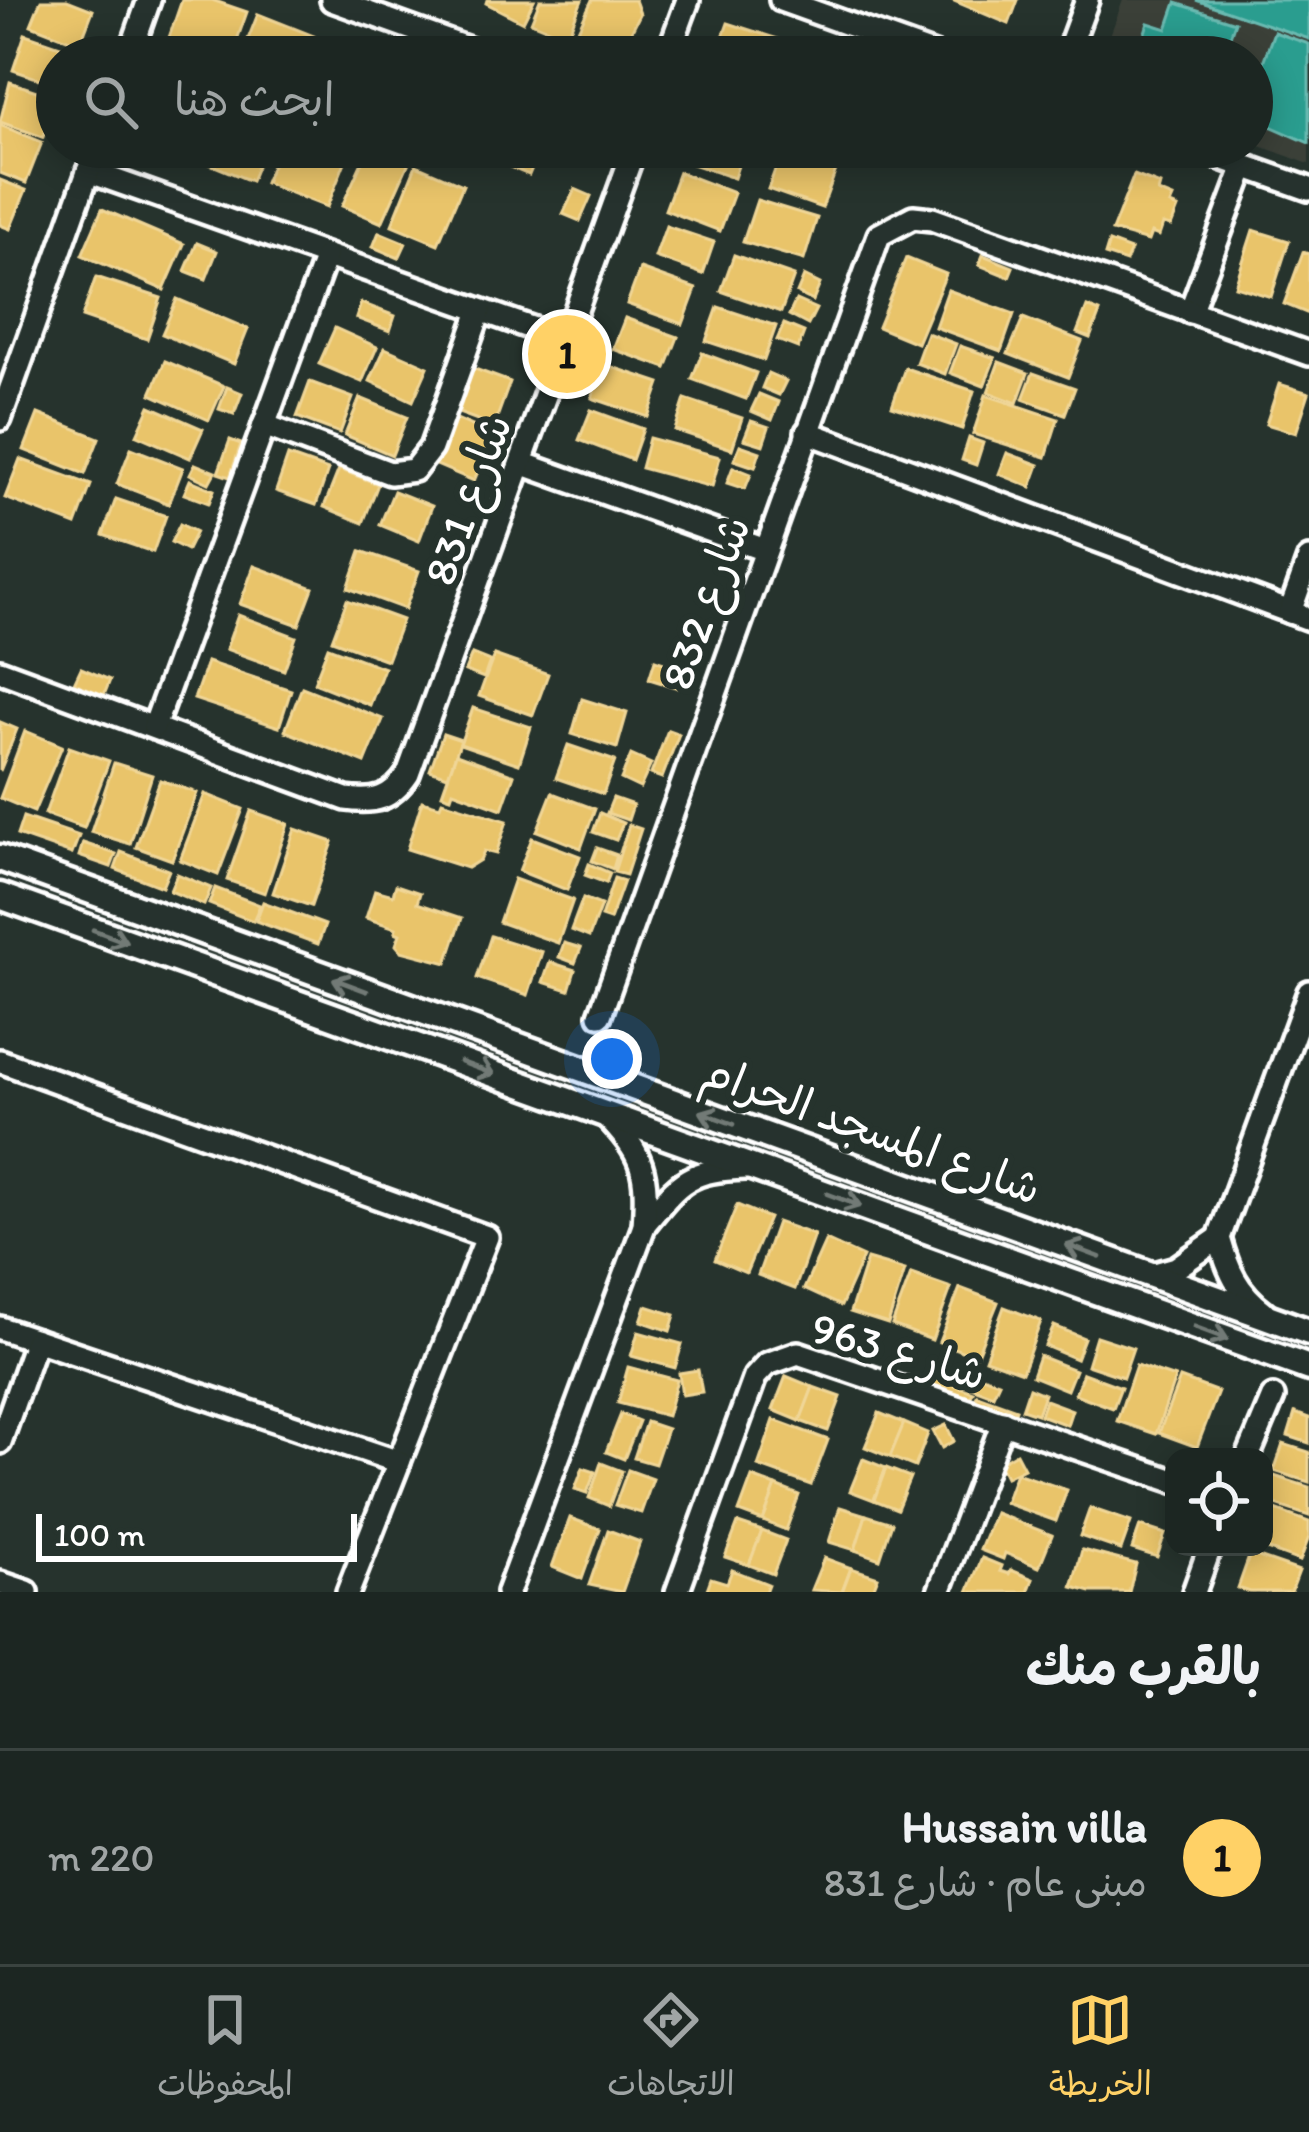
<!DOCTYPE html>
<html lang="ar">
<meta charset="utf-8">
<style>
:root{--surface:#1c2622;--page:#252e2a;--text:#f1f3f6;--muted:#a0a5a5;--line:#3a4340;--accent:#ffd166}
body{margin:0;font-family:Itim,"Playpen Sans Arabic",sans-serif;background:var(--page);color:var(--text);direction:rtl}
.controls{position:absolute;right:36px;bottom:36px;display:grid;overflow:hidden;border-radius:24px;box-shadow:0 6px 30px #0003}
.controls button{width:108px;height:108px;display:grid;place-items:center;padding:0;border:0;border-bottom:3px solid var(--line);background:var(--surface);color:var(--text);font:60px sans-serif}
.scale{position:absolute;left:36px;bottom:30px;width:321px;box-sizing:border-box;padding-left:12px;border:6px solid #fff;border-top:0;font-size:33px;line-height:42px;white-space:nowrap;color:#fff;-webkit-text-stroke:9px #26332d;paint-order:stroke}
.you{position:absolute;left:612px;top:1059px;width:42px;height:42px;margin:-30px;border:9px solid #fff;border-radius:50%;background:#1a73e8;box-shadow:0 0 0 18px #1a73e833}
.badge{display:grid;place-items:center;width:78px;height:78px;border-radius:50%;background:var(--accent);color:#111;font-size:39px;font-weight:700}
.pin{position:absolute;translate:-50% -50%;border:6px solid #fff;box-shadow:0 3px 12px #0006}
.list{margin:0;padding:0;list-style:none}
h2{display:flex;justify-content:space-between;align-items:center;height:156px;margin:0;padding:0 48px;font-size:51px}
h2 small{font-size:39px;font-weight:400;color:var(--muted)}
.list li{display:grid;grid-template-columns:78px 1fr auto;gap:36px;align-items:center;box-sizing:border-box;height:216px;padding:0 48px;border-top:3px solid var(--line)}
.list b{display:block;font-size:45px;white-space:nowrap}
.list p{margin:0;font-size:39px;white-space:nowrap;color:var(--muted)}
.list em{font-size:39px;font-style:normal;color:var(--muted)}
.icon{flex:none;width:66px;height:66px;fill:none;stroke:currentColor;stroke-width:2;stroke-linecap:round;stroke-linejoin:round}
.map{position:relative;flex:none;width:1309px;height:1592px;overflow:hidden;direction:ltr}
.search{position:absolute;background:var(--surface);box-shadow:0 6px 30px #0003;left:36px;right:36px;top:36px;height:132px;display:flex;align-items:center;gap:30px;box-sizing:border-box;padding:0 42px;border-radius:66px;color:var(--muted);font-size:45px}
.sheet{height:372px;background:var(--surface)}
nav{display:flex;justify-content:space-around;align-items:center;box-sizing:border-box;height:168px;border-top:3px solid var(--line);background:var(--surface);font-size:33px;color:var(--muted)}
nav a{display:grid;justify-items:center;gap:6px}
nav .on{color:var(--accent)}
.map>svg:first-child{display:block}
</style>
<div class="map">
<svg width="1309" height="1592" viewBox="0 0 1309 1592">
<rect width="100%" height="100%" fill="#26332d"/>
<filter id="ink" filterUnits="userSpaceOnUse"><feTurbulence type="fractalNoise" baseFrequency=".00833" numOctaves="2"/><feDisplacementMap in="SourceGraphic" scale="24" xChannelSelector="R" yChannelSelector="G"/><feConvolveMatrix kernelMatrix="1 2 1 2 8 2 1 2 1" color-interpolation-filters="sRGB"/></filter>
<g filter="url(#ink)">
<polygon fill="#3a4039" points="1123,0 1309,0 1309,164 1252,143 1252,57 1102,57"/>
<g fill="#e9c46a" stroke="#f0d697" stroke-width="3">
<polygon points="41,0 67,0 93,10 80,44 31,25"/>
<polygon points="182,0 212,0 247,12 231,57 178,57 164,52"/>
<polygon points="487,0 534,0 523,22 486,3"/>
<polygon points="540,0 582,0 567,37 531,22"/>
<polygon points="592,0 635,0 640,14 629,36 603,44 577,32"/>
<polygon points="952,0 1018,0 1009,24"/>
<polygon points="258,14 314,36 306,57 241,57"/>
<polygon points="728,23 778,39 772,57 746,57 719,48"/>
<polygon points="25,34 75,51 73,57 57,57 57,85 13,70"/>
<polygon points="10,82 57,98 43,137 0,122"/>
<polygon points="0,125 42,142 26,183 0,173"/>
<polygon points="200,147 265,147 251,181 195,158"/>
<polygon points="279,147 351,147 327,207 265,183"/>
<polygon points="369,147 409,162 382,223 342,206"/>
<polygon points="478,147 541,147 529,175 476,153"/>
<polygon points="684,147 744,147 734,178 680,160"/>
<polygon points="782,151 836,170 822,208 768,189"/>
<polygon points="416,165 463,185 438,244 392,225"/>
<polygon points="679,172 734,193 720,231 665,210"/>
<polygon points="1134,175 1160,185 1158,192 1173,198 1170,205 1178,208 1171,226 1163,224 1159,236 1151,233 1148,241 1112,231"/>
<polygon points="0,180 26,190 10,229 0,225"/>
<polygon points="575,189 591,196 580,221 563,214"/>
<polygon points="757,200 817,218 804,260 743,242"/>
<polygon points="102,209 184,244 164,290 82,255"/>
<polygon points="666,226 714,242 703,274 655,257"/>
<polygon points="1253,230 1289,241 1271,297 1235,286"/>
<polygon points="379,232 406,243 399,258 373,247"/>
<polygon points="1109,242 1131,250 1126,262 1105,255"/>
<polygon points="197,243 217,251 206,279 185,271"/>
<polygon points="1303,252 1309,254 1309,314 1284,304"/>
<polygon points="734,255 794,276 781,312 721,291"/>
<polygon points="983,255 1013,267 1009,277 979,265"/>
<polygon points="906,258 946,274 917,343 878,327"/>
<polygon points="640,269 696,289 683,324 627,304"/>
<polygon points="804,276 820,284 813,301 797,293"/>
<polygon points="96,277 161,298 147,339 82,317"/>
<polygon points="948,290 1014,314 1001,351 935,327"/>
<polygon points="177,299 248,329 234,364 162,334"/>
<polygon points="796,300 816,309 808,325 789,315"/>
<polygon points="361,303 395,316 390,331 356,318"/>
<polygon points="718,307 776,326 764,360 706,341"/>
<polygon points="1087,307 1100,312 1090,338 1077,333"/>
<polygon points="625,318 678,337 666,368 613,349"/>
<polygon points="1023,318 1082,341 1068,377 1008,354"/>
<polygon points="784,324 804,332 798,348 777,340"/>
<polygon points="335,328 377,347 362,382 319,364"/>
<polygon points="927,333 956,344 945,374 916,363"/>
<polygon points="960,346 995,358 984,386 950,373"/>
<polygon points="385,348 428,367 413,401 370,381"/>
<polygon points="702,353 756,373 746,399 692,379"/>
<polygon points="165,361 224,386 209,420 151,394"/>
<polygon points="999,362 1028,373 1017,403 988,392"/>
<polygon points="603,364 660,383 648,417 592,398"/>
<polygon points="472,368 510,382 494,426 456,412"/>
<polygon points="905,368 974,391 962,429 892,406"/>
<polygon points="768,373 786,381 779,395 762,388"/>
<polygon points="1033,373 1075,388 1065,414 1023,399"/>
<polygon points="310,382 353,398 340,433 297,417"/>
<polygon points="1279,384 1309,393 1296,433 1266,424"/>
<polygon points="227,387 242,393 234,414 219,409"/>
<polygon points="759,394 779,402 772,420 751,411"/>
<polygon points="986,395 1058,419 1046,457 973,434"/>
<polygon points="360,398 407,417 392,455 345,435"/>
<polygon points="685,399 742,418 732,449 675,430"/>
<polygon points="150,406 203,429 190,458 137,435"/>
<polygon points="591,410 643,429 632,460 579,440"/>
<polygon points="38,414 99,438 85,474 24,450"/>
<polygon points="454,418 493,435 474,481 434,464"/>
<polygon points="751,421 769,427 763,445 744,439"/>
<polygon points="649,438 720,457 712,487 641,468"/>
<polygon points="969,438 983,443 976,465 962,460"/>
<polygon points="230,440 241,444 230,477 218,473"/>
<polygon points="740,445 760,452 755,467 734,460"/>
<polygon points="131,448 183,468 169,504 117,484"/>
<polygon points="1007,453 1039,465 1031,487 999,474"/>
<polygon points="288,456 328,470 316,505 276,491"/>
<polygon points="20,459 91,485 76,525 5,498"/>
<polygon points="195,464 215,472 209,483 190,474"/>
<polygon points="733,467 751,474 745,489 727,483"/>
<polygon points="339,469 378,484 363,523 324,507"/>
<polygon points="190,480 214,490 209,503 184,494"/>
<polygon points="394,491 432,506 419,541 380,525"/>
<polygon points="116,499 166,516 153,552 103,535"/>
<polygon points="180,524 196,532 187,550 171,542"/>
<polygon points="361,551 419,571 405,609 348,588"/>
<polygon points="254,566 313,588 299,625 240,604"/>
<polygon points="347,600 402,620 387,660 332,640"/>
<polygon points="238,615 296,637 284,670 226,649"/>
<polygon points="328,647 384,668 370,705 314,683"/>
<polygon points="472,654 490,661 484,678 465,671"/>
<polygon points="494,655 548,674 533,715 479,696"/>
<polygon points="655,660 684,670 678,688 649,679"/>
<polygon points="207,662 291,690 279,727 194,699"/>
<polygon points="81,668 110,680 104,695 74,683"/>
<polygon points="302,687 383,719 365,763 285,731"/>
<polygon points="582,699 627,713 617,748 572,734"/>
<polygon points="473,708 531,727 519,764 460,744"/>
<polygon points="0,722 17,729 0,771"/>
<polygon points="668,730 679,734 662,778 651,774"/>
<polygon points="25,731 62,746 34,812 0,798"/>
<polygon points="443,734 461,740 448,776 430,770"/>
<polygon points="568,745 615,761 603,794 556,778"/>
<polygon points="69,747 109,761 84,828 45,814"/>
<polygon points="456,754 514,775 502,809 453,791 451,797 442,794"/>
<polygon points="631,755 651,764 640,788 621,779"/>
<polygon points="114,763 152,775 130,844 91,832"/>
<polygon points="160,780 197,793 172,860 136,847"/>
<polygon points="552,793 595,809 581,848 537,831"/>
<polygon points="205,794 243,809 218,875 180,860"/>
<polygon points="613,798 633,805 628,820 607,813"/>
<polygon points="422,801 440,806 442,801 507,821 496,854 484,851 480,860 467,868 407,849"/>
<polygon points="251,811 288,824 265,893 227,880"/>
<polygon points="600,813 623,823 616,840 593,832"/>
<polygon points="23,817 79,836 72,854 17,835"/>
<polygon points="629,825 641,829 626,875 614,872"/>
<polygon points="295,829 333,842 311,906 273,893"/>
<polygon points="532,838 580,856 567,890 519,871"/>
<polygon points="83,843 116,854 111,867 79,856"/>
<polygon points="597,848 617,855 613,869 592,861"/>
<polygon points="121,852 169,870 162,887 115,869"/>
<polygon points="589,864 610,873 606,883 585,875"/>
<polygon points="177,874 211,888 204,905 170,891"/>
<polygon points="614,878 624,881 610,920 601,917"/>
<polygon points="514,879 573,900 558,943 499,922"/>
<polygon points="396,885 420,893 417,903 462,918 447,963 401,951 396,945 400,934 395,932 396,928 366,918 375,890 393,895"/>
<polygon points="215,888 260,905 253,921 209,904"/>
<polygon points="583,898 601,905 589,937 571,930"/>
<polygon points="263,902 325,925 318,944 256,921"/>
<polygon points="491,936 542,952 528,995 477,978"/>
<polygon points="564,943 581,948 575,963 559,957"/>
<polygon points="550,962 575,970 569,990 543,982"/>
<polygon points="737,1205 769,1218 746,1273 715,1260"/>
<polygon points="777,1222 814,1235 795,1289 758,1275"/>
<polygon points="826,1240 863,1257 841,1306 804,1289"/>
<polygon points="867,1259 905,1270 888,1324 850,1312"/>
<polygon points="911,1274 951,1288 932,1340 892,1325"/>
<polygon points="960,1288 998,1302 976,1357 939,1342"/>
<polygon points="646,1306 675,1315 670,1331 641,1321"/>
<polygon points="1004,1307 1041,1321 1022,1372 985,1359"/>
<polygon points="1054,1326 1084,1338 1076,1359 1045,1346"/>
<polygon points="638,1332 682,1344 675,1368 631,1356"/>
<polygon points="1096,1336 1133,1348 1123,1377 1087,1365"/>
<polygon points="1039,1356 1075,1370 1067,1390 1032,1376"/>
<polygon points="1136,1365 1175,1378 1156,1434 1117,1421"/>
<polygon points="628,1367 677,1380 667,1416 618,1403"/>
<polygon points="698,1370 702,1392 682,1395 679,1373"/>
<polygon points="971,1372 999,1382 993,1395 966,1385"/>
<polygon points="1083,1373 1121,1387 1113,1408 1075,1394"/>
<polygon points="786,1376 813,1387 800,1421 773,1410"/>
<polygon points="933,1377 973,1392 968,1403 928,1388"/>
<polygon points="1180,1378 1218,1392 1197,1447 1159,1433"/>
<polygon points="813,1387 841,1397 828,1431 800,1421"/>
<polygon points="1029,1388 1044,1394 1037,1414 1022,1409"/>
<polygon points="977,1395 1016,1409 1012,1420 973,1405"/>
<polygon points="1045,1400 1072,1410 1067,1425 1040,1415"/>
<polygon points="879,1413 904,1423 890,1457 865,1447"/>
<polygon points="1295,1413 1309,1418 1309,1443 1288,1436"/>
<polygon points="621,1414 639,1421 624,1459 606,1452"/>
<polygon points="774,1420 828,1440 811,1485 758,1466"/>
<polygon points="646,1422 667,1429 655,1464 634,1458"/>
<polygon points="904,1423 928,1433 915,1467 890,1457"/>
<polygon points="946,1425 954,1441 942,1448 933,1431"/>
<polygon points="1283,1444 1309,1452 1309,1482 1274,1471"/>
<polygon points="1016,1453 1024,1468 1006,1477 999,1463"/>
<polygon points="863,1459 886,1468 874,1500 850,1491"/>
<polygon points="601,1463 622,1471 609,1506 589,1498"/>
<polygon points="583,1468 595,1472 587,1493 575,1489"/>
<polygon points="886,1468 910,1477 897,1509 874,1500"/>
<polygon points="628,1470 653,1479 641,1513 615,1505"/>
<polygon points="1016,1473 1067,1490 1056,1521 1005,1503"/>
<polygon points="1271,1475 1309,1487 1309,1516 1264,1501"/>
<polygon points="752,1477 776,1486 763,1521 739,1512"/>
<polygon points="776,1486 799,1495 786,1530 763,1521"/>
<polygon points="840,1507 866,1515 855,1550 829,1542"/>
<polygon points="1267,1507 1309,1522 1309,1537 1300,1561 1261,1547"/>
<polygon points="1090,1508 1131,1522 1121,1550 1080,1536"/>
<polygon points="995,1513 1052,1535 1039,1567 1005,1553 1003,1559 980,1550"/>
<polygon points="866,1515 892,1523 880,1559 855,1550"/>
<polygon points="570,1518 600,1529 582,1579 552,1567"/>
<polygon points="738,1523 762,1531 749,1565 725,1557"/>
<polygon points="1140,1526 1165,1534 1157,1557 1132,1549"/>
<polygon points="608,1530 640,1542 622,1592 589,1585"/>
<polygon points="762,1531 786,1540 773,1574 749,1565"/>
<polygon points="1082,1550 1136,1564 1129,1592 1091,1592 1072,1587"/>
<polygon points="1250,1554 1299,1571 1291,1592 1250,1592 1238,1588"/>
<polygon points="824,1558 851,1568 842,1592 811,1590"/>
<polygon points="982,1558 1002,1566 1000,1571 1009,1574 1011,1570 1033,1579 1028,1592 968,1592"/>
<polygon points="851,1568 878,1577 872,1592 842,1592"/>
<polygon points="732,1570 768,1584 765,1592 706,1592 711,1578 727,1583"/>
</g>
<g fill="#2a9d8f" stroke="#6abab1" stroke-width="3">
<polygon points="1196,0 1309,0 1309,39"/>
<polygon points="1176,3 1235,22 1223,57 1138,54 1148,23 1167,29"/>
<polygon points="1274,32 1309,44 1309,143 1252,118 1252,71 1259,73"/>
</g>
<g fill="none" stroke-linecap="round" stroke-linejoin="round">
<defs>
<g id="minor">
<polyline points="332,0 491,57"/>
<polyline points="781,0 940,57"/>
<polyline points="129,57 149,0"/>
<polyline points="667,57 688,0"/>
<polyline points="1066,57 1087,0"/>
<polyline points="1191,147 1309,189"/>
<polyline points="88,171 565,340"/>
<polyline points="1190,312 1245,166"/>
<polyline points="0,419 97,147"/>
<polyline points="264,425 390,473 414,470 431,448 480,311"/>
<polyline points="807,432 1309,619"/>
<polyline points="521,463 765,550"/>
<polyline points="1290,612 1309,559"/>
<path d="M 0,671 L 346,799 C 375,803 391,799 408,774 L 635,147"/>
<polyline points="154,727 326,256"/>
<polyline points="600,1015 879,235 913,217 932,219 1309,354"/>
<polyline points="0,1061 487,1237 348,1592"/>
<path d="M 644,1225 C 680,1181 687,1170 746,1168"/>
<path d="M 1219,1238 C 1228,1270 1237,1292 1264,1312"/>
<polyline points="1151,1275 1176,1268 1219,1238 1309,992"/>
<polyline points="0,1328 399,1462"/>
<polyline points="0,1442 36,1340"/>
<polyline points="1248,1457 1273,1397"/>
<polyline points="0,1583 27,1592"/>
<path d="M 508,1592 L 644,1226 C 648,1172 644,1154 605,1115"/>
<polyline points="677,1592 755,1377 767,1364 798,1353 1174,1481"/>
<polyline points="939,1592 1003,1422"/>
<polyline points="1194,1592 1210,1547"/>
</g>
<g id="tertiary">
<polyline points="0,858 1309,1332"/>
<polyline points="0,896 1309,1368"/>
</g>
</defs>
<use href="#minor" stroke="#fff" stroke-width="30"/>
<use href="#tertiary" stroke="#fff" stroke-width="33"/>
<use href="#minor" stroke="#26332d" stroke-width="21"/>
<use href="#tertiary" stroke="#26332d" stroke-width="24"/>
</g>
<defs><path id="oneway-shaft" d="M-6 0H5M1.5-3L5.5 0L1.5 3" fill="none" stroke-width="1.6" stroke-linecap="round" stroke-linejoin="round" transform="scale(3)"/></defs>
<g stroke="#727a76">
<use href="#oneway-shaft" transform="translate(110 936) rotate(20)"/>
<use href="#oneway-shaft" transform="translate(350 985) rotate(-160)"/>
<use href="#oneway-shaft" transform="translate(477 1068) rotate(20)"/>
<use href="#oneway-shaft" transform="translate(717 1118) rotate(-160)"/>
<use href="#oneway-shaft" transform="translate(844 1200) rotate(20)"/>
<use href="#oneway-shaft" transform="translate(1083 1251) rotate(-160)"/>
<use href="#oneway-shaft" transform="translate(1211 1333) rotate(20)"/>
</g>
</g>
<g text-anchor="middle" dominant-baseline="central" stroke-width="12" stroke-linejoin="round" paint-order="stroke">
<g font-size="45" fill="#fff" stroke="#26332d">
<text transform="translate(467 499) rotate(-70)">شارع 831</text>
<text transform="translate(705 602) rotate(-70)">شارع 832</text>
<text transform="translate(872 1129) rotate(20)">شارع المسجد الحرام</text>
<text transform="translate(899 1350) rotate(16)">شارع 963</text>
</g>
</g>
</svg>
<div class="controls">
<button><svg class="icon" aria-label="locate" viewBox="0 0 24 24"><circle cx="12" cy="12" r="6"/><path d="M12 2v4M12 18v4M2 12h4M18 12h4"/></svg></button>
</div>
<div class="scale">100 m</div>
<div class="you"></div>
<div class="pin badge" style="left:567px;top:354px">1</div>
<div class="search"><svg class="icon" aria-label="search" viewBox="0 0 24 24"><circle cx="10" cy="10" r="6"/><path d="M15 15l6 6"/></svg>ابحث هنا</div>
</div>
<section class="sheet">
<h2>بالقرب منك<small></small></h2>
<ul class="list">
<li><span class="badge">1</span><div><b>Hussain villa</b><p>مبنى عام · شارع 831</p></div><em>220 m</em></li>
</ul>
</section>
<nav>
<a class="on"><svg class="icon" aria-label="map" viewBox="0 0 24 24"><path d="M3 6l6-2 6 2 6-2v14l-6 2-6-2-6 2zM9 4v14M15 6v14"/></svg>الخريطة</a>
<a><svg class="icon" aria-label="directions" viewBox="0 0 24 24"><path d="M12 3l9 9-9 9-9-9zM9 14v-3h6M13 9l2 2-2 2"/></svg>الاتجاهات</a>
<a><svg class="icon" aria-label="saved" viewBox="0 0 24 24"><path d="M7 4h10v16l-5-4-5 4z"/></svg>المحفوظات</a>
</nav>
